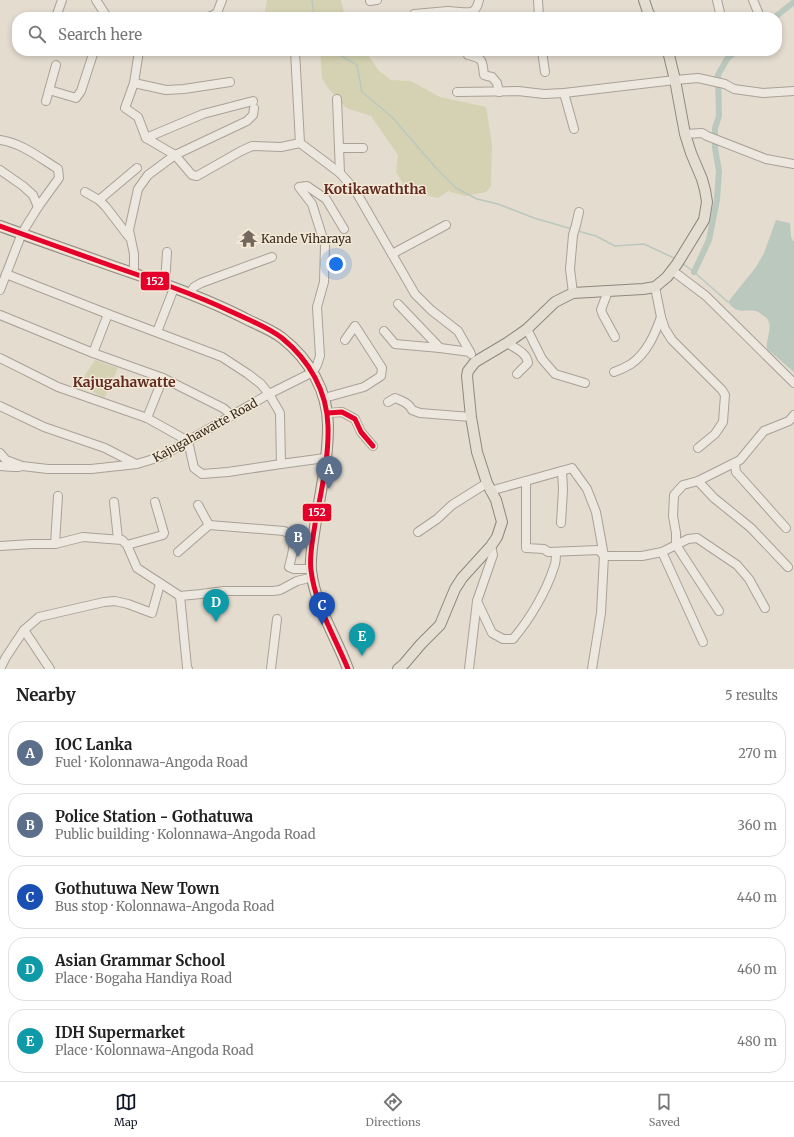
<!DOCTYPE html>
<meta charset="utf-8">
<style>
:root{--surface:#fff;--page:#f2f2f2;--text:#222;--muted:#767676;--line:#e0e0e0;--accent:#111827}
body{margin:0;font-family:Merriweather,serif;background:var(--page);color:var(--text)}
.you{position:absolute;left:336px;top:264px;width:14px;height:14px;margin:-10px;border:3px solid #fff;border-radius:50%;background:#1a73e8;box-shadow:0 0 0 6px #1a73e833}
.badge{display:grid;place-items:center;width:26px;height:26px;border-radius:50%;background:var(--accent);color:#fff;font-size:13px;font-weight:700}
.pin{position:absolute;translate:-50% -33px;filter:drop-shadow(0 1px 2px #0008)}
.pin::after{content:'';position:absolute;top:21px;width:14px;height:12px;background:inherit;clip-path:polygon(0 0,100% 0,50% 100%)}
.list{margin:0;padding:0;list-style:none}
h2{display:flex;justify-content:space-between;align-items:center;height:52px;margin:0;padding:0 16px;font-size:17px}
h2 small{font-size:13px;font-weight:400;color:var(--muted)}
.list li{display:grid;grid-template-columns:26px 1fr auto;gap:12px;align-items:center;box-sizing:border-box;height:64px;margin:0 8px 8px;padding:0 8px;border:1px solid var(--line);border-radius:16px}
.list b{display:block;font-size:15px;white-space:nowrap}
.list p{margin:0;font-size:13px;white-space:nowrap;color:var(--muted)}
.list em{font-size:13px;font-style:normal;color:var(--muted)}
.icon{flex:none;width:22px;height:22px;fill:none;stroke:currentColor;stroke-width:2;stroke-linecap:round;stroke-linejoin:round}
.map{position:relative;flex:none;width:794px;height:669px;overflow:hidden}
.search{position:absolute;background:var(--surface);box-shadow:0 2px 6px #0003;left:12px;right:12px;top:12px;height:44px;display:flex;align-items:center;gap:10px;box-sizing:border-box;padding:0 14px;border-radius:16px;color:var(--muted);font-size:15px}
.sheet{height:412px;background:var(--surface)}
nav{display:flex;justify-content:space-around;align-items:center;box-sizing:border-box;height:56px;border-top:1px solid var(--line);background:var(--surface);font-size:11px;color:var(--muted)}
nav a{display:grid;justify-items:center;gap:2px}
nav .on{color:var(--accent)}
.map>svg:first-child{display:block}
</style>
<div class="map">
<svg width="794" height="669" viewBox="0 0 794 669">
<rect width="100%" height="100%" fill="#e4dccf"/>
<g fill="#d4d2b2">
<polygon points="267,0 341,0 344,12 348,17 264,17"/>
<polygon points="320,51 365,51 379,71 391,80 411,81 440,97 486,107 492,144 491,186 486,192 465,196 448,191 438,198 415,193 405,187 396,172 398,155 371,116 346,108 328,88 322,78"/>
<polygon points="95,360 118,368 104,399 80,383"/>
</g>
<path fill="#bac8be" d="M 776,220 L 790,223 L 791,237 L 794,242 L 794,372 L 767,349 C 765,338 776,324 764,316 C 762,315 759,312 756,311 C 744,309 737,315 728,302 L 756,267 L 764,253 Z"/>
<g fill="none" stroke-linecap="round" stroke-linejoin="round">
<g stroke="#bac8be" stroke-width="1.5">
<polyline points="312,0 314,17"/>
<polyline points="333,51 357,65 362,92 392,117 436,168 456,188 477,199 498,204 534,218 572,229"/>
<polyline points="578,231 596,236 615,246 644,244 676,259"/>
<polyline points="682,263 694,272 728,302"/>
</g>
<g stroke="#bac8be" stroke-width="6">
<polyline points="775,17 794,2"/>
<polyline points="694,272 709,240 717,200 719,171 715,148 715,128 719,116 718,75 727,59 736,51"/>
</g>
<defs>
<g id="minor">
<polyline points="96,0 107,17"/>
<polyline points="538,0 539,17"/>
<polyline points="717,0 721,17"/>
<polyline points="753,0 760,17"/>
<polyline points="370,1 377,0"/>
<polyline points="414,14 448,11 460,12"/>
<path d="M 461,16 L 460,12 C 472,13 476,13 479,0"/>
<polyline points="56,17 62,0"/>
<polyline points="209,17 217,13 222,0"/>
<polyline points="139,51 134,83 125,108 138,117 146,138 175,155 192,175 197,176 241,151 252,146 281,147 300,143 340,173 355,190 415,294 431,310 458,331 470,352"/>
<polyline points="295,51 300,143"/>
<path d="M 468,51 L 468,55 C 484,59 482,60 484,75 L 487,76 L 492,77 L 497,83 L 499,92"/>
<polyline points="542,51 545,72"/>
<polyline points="134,83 166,90 184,89 230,82"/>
<polyline points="49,90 76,98 81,91 94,51"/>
<polyline points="457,92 518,91 544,94 564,93 675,80 698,78 725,84 734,89 763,93 794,91"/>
<polyline points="564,93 574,129"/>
<polyline points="337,99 340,173"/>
<polyline points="46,101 56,65"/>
<polyline points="685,134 702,133 707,136 766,159 794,164"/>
<polyline points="146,138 203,114 253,101"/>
<path d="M 0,140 C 22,143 40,158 58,169 L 59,178 L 38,207 L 22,233 L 0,290"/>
<polyline points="339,148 363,148"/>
<polyline points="0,170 23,186 33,195 38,207"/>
<polyline points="85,192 99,200 106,207 129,237"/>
<polyline points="99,200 137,168"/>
<polyline points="392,254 446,225"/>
<polyline points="673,271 706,296 794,383"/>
<polyline points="134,274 134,254 129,230 138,189 148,175 175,155 247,121 253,115 254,108"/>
<polyline points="165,284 167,252"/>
<polyline points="655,287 661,317 665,329 672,340 722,390 725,395 723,422 715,434 698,448"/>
<polyline points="608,291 601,310 603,315 615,337"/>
<polyline points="190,293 194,287 201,283 272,257"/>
<polyline points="573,293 570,269 573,235 576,225 579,212"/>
<polyline points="398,304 440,348 470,352 471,354"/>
<polyline points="0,315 93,353 163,378 223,408 233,416"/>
<polyline points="527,329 542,359 555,374 585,383"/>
<polyline points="384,331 395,344 440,348"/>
<polyline points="157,332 174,288"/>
<path d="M 507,343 C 515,348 527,353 528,363 L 517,374"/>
<polyline points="93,353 108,314"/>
<polyline points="0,358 58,387 147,418 188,441 194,468 202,474 228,472 281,464 280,413 269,394 261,384 248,374 222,357 108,314 6,274"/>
<path d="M 614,372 C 620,370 626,367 631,364 C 647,353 655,334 661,317"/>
<polyline points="324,398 364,387 381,376 382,368 355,326 345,340"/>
<path d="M 388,402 L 395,398 C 402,401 409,403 412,410 L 420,413 L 471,417"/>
<polyline points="0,406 44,427 105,448 136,464"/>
<polyline points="328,413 342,412 355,419 361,432 373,446"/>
<polyline points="147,418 163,378"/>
<polyline points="0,453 6,460 22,466 48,469 91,469 137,464 160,457 269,394 313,372 317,365 320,356 317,307 324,282 325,245 312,204 299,187 307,186 326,199 344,229"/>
<polyline points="735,463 736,472 786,528"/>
<polyline points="281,464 325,458"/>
<polyline points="0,466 13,467 19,467"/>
<polyline points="526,481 526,548 544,549 548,552 599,550 604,556 642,556 662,552 676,545 676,533 673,516 674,495 683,485 698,481 740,460 764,431 789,421 794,415"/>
<polyline points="698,481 714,498 751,528 788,567"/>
<polyline points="490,491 572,468 587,489 596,512 604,556 601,613 592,669"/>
<polyline points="114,502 118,539"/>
<polyline points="561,523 563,489 562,471"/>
<path d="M 209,525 L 284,531 C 287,533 290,534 292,537 C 296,544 291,559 289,567 L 294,569 L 311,569"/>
<polyline points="418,532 437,519 452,505 487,483"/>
<polyline points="55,544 58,496"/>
<polyline points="127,545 163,535 164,533 155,502"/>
<polyline points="0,546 32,544 55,544 83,537 122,540 127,545 137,568 180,596 187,667 188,669"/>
<polyline points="178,552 209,525 198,505"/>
<polyline points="662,552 703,642"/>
<polyline points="180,596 201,594 224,591 273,591 280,590 297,581 313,577"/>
<path d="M 477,601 L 492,633 L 503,639 L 513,639 C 530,619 546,592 554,567 C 556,563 556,557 556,552"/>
<polyline points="719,611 676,545 688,539 697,538 737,565 749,579 765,608"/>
<polyline points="24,630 50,669"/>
<polyline points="0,669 6,657 24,630 39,617 104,602 115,601 128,604 152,613 160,584"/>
<polyline points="271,669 277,619"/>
<polyline points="469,669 477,601 493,555 491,546"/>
</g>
<g id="major">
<polyline points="644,0 648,12 651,17"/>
<path d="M 0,226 C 50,244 100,262 150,279 C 184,291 218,304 250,321 C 261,326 273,331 282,338 C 309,359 328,391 328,426 C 328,460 320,494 315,527 C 313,541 310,556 311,570 C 315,606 336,636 348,669"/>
<polyline points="398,669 404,664 421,644 440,625 455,589 462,578 491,546 497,537 502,522 496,500 487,483 477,452 471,417 467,376 468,371 475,362 507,343 527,329 555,302 573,293 643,289 655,287 667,277 677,264 704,220 707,202 705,190 702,179 691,153 685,134 675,80 668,51"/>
</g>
</defs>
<use href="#minor" stroke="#a9a197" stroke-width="10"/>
<use href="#major" stroke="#8f877e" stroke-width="12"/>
<use href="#minor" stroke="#ece8e0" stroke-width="8"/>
<use href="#major" stroke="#e4ddd2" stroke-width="10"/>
<defs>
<g id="bus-1">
<path d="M 0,226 C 37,239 75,253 112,266 C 153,280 194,294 232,312 C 249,320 268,327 282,338 C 309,360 327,391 328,426 C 329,459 321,492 315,524 C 313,539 309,555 311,570 C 315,605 335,637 348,669"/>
<polyline points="328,413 342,412 355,419 361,432 373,446"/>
</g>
</defs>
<use href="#bus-1" stroke="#f3e9d6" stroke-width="8"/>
<use href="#bus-1" stroke="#e4002b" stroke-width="5"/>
</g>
<defs>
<symbol id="temple-bare" viewBox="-9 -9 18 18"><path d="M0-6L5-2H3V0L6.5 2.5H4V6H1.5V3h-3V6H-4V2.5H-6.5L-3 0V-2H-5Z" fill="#74685d" stroke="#f3e9d6" stroke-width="2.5" paint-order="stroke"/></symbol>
</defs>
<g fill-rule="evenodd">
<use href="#temple-bare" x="236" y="226" width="25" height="25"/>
</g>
<g text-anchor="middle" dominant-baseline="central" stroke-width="3" stroke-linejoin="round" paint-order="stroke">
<g font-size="12" fill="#372a20" stroke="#f3e9d6" text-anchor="start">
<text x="261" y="238">Kande Viharaya</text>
</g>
<g font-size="12" fill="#372a20" stroke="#f3e9d6">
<text transform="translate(205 430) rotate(-29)">Kajugahawatte Road</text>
</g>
<g font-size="14" font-weight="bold" fill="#612b22" stroke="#f3e9d6">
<text x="375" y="189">Kotikawaththa</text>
<text x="124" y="382">Kajugahawatte</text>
</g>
</g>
<g stroke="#f3e9d6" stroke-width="1.5">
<rect x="140" y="271" width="30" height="20" rx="4" fill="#e4002b"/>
<rect x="302" y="503" width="30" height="19" rx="4" fill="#e4002b"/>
</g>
<g font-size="11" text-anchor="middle" font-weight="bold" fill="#fff">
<text x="155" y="285">152</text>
<text x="317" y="516">152</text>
</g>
</svg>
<div class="you"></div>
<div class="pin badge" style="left:329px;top:489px;background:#5c6f8a">A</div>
<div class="pin badge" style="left:298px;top:557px;background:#5c6f8a">B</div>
<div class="pin badge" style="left:322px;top:625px;background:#1a4fb4">C</div>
<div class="pin badge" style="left:216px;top:622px;background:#0f9aa8">D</div>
<div class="pin badge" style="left:362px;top:656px;background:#0f9aa8">E</div>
<div class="search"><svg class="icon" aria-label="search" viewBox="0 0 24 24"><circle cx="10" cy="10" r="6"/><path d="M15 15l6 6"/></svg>Search here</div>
</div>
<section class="sheet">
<h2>Nearby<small>5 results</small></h2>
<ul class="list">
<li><span class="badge" style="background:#5c6f8a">A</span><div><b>IOC Lanka</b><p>Fuel · Kolonnawa-Angoda Road</p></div><em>270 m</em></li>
<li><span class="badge" style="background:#5c6f8a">B</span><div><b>Police Station - Gothatuwa</b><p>Public building · Kolonnawa-Angoda Road</p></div><em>360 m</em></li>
<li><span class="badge" style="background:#1a4fb4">C</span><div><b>Gothutuwa New Town</b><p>Bus stop · Kolonnawa-Angoda Road</p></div><em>440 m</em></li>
<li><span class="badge" style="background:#0f9aa8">D</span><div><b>Asian Grammar School</b><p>Place · Bogaha Handiya Road</p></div><em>460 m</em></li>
<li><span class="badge" style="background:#0f9aa8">E</span><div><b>IDH Supermarket</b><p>Place · Kolonnawa-Angoda Road</p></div><em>480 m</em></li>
</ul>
</section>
<nav>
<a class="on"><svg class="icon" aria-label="map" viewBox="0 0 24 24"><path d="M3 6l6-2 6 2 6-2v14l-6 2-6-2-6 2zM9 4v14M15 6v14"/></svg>Map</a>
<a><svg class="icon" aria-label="directions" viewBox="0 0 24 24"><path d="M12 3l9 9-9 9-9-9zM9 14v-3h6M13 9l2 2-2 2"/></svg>Directions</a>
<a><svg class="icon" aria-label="saved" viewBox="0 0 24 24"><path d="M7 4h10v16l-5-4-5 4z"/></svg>Saved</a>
</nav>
